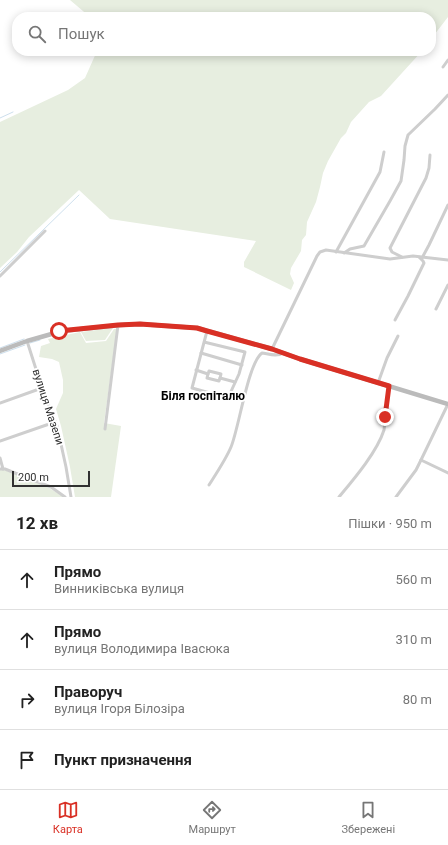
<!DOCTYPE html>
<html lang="uk">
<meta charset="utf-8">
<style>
:root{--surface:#fff;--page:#f2f2f2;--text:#222;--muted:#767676;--line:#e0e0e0;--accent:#d93025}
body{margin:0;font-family:Roboto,sans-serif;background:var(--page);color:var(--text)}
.scale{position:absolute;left:12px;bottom:10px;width:78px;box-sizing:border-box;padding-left:4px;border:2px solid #313131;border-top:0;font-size:11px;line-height:14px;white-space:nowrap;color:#313131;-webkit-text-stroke:3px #fff;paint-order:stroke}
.stop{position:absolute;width:12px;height:12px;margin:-9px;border:3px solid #d93025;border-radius:50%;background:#fff}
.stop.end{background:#d93025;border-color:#fff;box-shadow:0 1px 4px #0008}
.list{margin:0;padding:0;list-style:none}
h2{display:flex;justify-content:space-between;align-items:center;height:52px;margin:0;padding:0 16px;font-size:17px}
h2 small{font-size:13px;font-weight:400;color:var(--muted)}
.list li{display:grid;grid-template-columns:26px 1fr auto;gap:12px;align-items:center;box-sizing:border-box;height:60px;padding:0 16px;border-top:1px solid var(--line)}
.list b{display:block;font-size:15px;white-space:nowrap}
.list p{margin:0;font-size:13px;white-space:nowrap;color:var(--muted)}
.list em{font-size:13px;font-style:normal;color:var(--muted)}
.icon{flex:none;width:22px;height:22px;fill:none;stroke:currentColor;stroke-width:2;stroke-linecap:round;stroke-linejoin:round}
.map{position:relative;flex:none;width:448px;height:497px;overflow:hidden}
.search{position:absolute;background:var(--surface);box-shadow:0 2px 10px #0003;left:12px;right:12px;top:12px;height:44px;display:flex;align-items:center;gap:10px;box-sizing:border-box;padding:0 14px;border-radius:16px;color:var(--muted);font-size:15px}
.sheet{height:292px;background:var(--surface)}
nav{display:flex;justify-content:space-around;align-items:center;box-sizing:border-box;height:56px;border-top:1px solid var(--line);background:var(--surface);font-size:11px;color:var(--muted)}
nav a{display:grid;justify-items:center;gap:2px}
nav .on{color:var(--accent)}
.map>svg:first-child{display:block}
</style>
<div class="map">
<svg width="448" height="497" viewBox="0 0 448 497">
<rect width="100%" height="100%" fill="#fff"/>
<g fill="#e7eee0">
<polygon points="70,0 448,0 448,17 431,39 431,17 90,17"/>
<polygon points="97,51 422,51 381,96 369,102 351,122 346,133 341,138 328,161 323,173 320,187 316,202 307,222 306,235 302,240 301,251 291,268 290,274 294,283 291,290 244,267 244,262 256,241 110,219 79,190 29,237 17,252 0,268 0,122 68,90 85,78"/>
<polygon points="113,328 105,340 86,341 81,332"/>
<polygon points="114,329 117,329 104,423 121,426 111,497 75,497 70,467 61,426 56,409 63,393 63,380 59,362 52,359 39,357 41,346 50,343 48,339 80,332 86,343 106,341"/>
<polygon points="0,470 4,470 49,488 64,497 0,497"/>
</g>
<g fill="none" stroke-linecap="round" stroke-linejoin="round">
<g stroke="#cddfed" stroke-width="1">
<polyline points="0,118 13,112"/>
<polyline points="0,272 79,195"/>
<polyline points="30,343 40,340"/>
<polyline points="0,348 24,339"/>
<polyline points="0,354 25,345"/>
</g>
<g stroke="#cecece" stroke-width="3">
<polyline points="443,67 448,60"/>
<polyline points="336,252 380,172 384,152"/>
<polyline points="344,253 350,249 364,246 390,201 401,181 404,160 405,146 408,135 435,109 448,95"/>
<polyline points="402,257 392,252 390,248 426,178 429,168 430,155"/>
<polyline points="422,258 429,245 448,205"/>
<polyline points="0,276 45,231"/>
<polyline points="436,309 448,285"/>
<polyline points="395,320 408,296 424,263 423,261 419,257"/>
<polyline points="27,341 42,388 57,426 66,467 71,497"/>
<path d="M 204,342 L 245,352 L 239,374 L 228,398 L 192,388 C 197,369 202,350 207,331"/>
<polyline points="272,349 317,256 320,252 326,250 390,259 413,256 448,260"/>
<polyline points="201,353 242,365"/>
<polyline points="196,370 208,374 209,371 221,374 220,378 235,382"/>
<polyline points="208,374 207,378 219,381 220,378"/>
<polyline points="378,383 387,358 398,336"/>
<polyline points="0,403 42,388"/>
<polyline points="105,429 118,325"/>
<polyline points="0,441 55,422"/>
<polyline points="0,458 3,469"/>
<polyline points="421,460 448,473"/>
<polyline points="0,469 5,469 25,477 51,487 65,497"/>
<path d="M 209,485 C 216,474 226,459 231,447 C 239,428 248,363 262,353 C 269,354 277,357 283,353"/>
<path d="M 339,497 C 354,479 377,452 384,430 L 389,386"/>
<polyline points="396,497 416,470 421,460 448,404"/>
</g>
<polyline stroke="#bbb" stroke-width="4.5" points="0,351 27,341 62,331 121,325 140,324 197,328 272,349 300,359 448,404"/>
</g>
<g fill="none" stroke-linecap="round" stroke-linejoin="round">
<polyline stroke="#d93025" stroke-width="5" points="59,331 118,325 140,324 197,328 207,331 272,349 300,359 389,386 385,417"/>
</g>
<g text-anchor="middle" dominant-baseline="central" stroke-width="4" stroke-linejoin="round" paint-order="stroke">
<g font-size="11" fill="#313131" stroke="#fff">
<text transform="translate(48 407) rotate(72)">вулиця Мазепи</text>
</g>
<g font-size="12" font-weight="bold" fill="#000" stroke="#fff">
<text x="203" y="396">Біля госпіталю</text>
</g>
</g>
</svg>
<div class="scale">200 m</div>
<div class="stop" style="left:59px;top:331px"></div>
<div class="stop end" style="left:385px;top:417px"></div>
<div class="search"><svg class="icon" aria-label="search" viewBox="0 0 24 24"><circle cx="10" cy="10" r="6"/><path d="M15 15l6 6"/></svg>Пошук</div>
</div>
<section class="sheet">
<h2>12 хв<small>Пішки · 950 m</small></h2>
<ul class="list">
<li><svg class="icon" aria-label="ahead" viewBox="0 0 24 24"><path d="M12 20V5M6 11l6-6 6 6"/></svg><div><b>Прямо</b><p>Винниківська вулиця</p></div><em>560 m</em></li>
<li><svg class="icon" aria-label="ahead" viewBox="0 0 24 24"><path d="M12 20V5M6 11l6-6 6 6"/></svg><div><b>Прямо</b><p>вулиця Володимира Івасюка</p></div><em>310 m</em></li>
<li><svg class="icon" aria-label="right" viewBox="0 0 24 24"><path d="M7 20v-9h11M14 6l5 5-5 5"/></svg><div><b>Праворуч</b><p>вулиця Ігоря Білозіра</p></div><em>80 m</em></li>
<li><svg class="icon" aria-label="arrive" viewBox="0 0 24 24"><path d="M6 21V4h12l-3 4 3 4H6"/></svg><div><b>Пункт призначення</b></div></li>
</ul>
</section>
<nav>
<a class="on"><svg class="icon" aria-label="map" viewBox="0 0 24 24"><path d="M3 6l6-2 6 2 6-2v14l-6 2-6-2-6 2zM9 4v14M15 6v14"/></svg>Карта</a>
<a><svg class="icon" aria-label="directions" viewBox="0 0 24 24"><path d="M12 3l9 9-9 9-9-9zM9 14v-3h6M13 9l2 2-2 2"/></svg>Маршрут</a>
<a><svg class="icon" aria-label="saved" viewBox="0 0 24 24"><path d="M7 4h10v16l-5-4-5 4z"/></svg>Збережені</a>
</nav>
